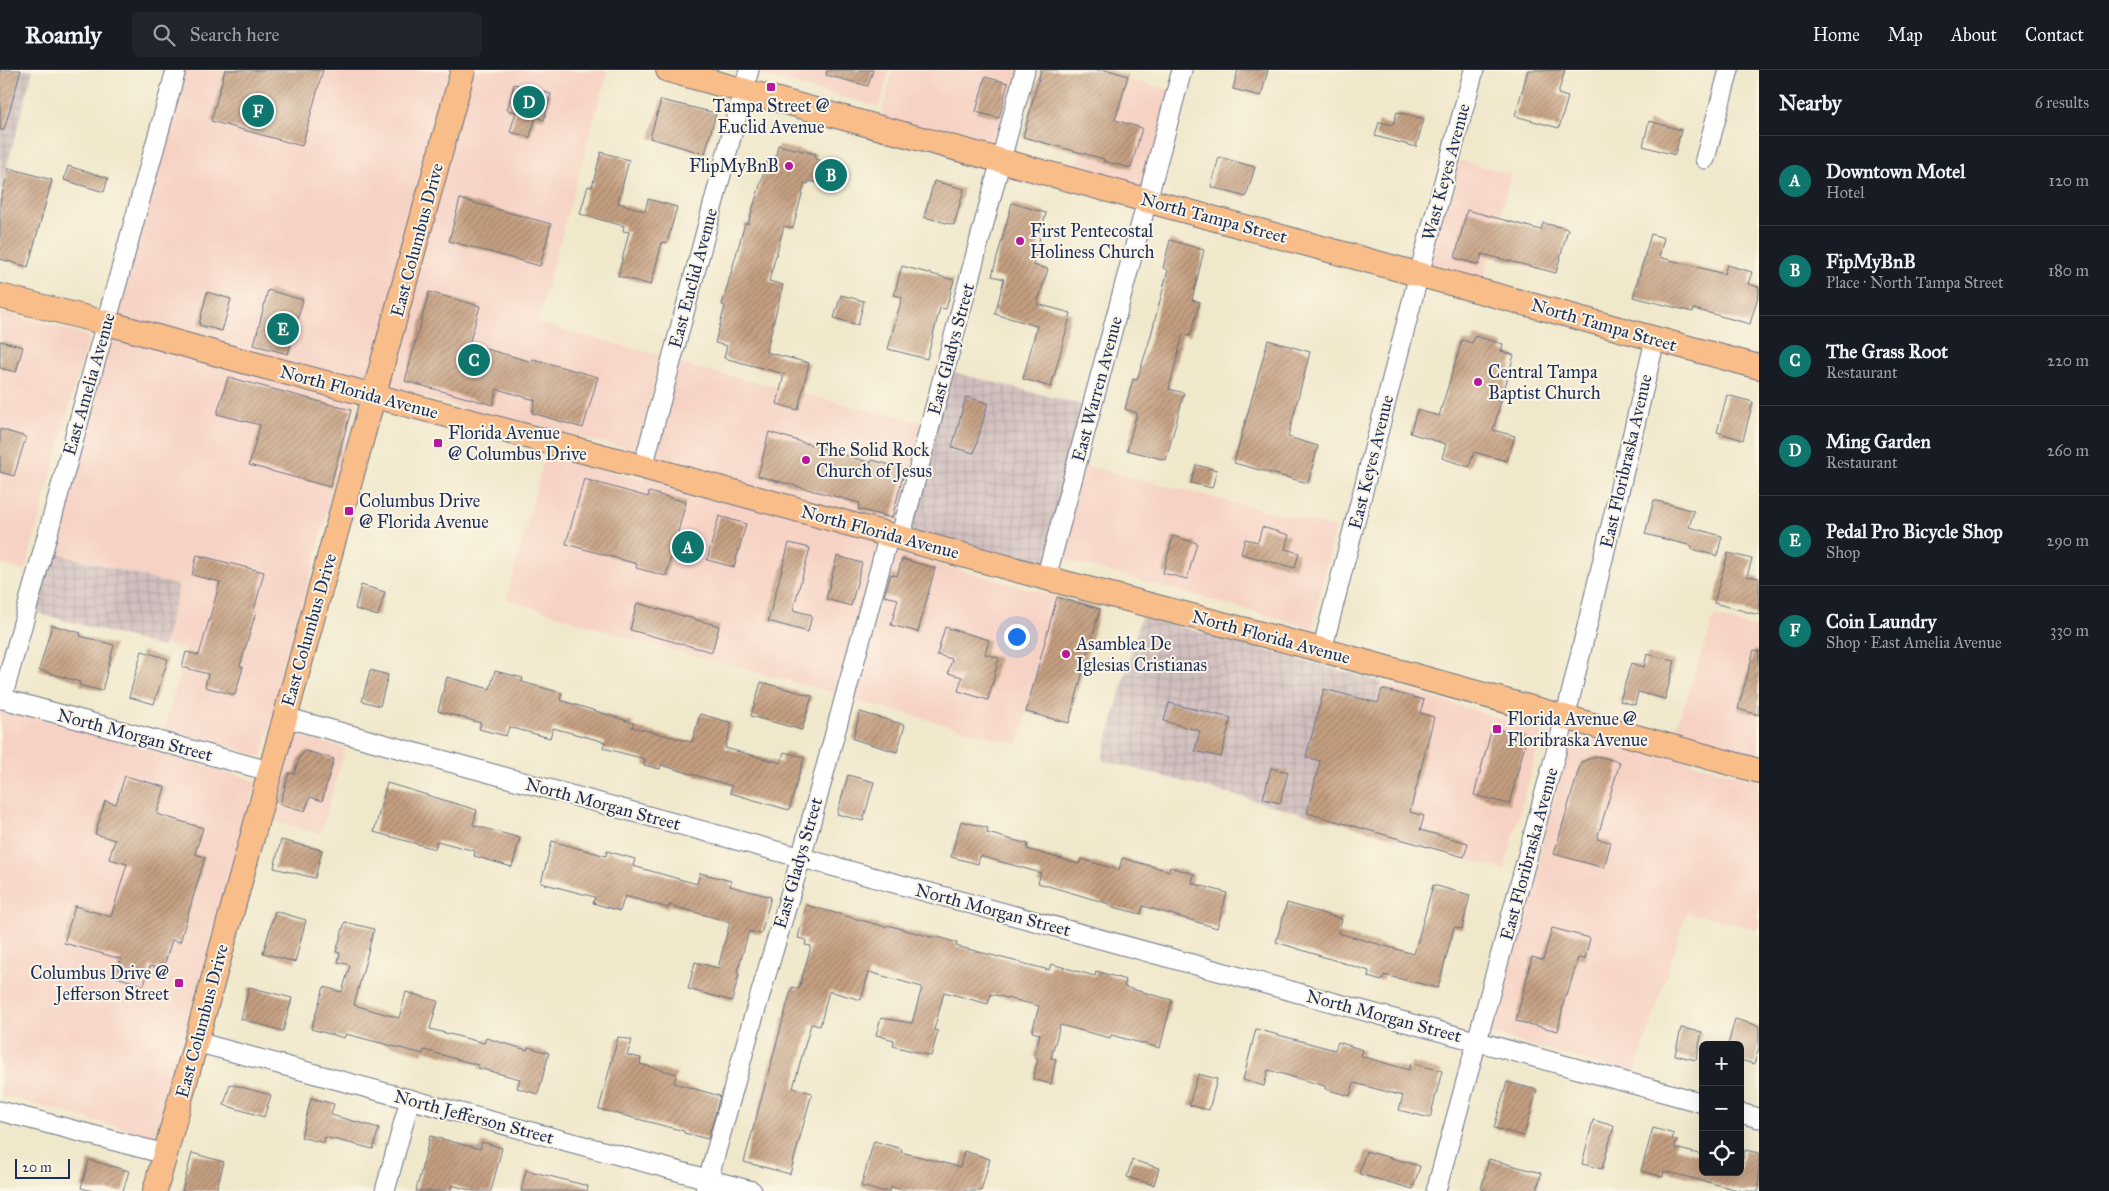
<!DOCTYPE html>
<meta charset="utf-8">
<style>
:root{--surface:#171b24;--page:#20242c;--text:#f1f3f6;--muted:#9ea1a6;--line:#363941;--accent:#0f766e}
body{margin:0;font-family:"IM FELL Great Primer",serif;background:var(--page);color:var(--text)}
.controls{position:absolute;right:15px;bottom:15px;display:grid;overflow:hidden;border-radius:8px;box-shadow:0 5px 20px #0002}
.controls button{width:45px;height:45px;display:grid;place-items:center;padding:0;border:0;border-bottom:1px solid var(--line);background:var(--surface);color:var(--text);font:25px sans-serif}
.scale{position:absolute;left:15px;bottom:12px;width:55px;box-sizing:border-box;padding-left:5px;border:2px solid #1b2f5e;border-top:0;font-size:14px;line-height:18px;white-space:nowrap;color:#1b2f5e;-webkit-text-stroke:4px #fcf5e5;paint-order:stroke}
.you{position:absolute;left:1016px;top:566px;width:18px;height:18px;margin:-12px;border:4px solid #fff;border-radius:50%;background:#1a73e8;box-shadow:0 0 0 8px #1a73e833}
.badge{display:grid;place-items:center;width:32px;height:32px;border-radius:50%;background:var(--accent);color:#fff;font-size:16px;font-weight:700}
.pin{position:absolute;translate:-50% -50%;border:2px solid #fff;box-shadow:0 1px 5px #0006}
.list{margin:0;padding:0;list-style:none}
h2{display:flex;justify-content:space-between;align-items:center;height:65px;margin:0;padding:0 20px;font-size:21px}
h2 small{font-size:16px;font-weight:400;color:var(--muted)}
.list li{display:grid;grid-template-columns:32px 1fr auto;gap:15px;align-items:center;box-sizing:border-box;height:90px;padding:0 20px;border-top:1px solid var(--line)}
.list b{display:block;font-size:19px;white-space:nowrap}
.list p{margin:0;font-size:16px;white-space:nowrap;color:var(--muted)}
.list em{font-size:16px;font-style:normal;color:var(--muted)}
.icon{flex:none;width:28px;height:28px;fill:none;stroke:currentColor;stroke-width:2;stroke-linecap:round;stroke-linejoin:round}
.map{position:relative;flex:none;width:1759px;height:1121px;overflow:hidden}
header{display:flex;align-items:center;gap:30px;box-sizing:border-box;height:70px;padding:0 25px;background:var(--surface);border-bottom:1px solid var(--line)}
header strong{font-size:24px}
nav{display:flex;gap:28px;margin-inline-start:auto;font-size:18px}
.search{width:350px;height:45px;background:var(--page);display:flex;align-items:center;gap:12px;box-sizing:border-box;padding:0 18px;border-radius:8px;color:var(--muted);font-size:19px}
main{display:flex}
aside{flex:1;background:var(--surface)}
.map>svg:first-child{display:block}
</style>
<header>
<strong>Roamly</strong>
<div class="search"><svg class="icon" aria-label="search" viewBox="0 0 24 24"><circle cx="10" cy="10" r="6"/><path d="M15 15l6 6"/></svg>Search here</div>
<nav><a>Home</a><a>Map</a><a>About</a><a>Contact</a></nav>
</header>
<main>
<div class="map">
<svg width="1759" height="1121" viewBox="0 0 1759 1121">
<defs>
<pattern id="industrial-grid" width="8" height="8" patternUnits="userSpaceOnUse" patternTransform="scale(1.25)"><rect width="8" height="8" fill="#d1bfbe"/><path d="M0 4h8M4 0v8" fill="none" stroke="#b3a4a6"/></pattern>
<pattern id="building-hatch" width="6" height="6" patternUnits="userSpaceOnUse" patternTransform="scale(1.25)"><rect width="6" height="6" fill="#c59f80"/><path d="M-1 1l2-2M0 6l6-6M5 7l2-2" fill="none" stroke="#9f826c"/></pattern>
</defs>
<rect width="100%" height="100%" fill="#fcf5e5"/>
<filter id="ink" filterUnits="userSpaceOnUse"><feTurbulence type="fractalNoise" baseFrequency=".02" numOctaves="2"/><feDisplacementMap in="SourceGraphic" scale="10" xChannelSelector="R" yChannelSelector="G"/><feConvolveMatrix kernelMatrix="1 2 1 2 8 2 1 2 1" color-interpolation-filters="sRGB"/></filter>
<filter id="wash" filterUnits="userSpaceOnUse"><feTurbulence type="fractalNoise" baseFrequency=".0096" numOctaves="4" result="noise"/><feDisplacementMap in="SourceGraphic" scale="20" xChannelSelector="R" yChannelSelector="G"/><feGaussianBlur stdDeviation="1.12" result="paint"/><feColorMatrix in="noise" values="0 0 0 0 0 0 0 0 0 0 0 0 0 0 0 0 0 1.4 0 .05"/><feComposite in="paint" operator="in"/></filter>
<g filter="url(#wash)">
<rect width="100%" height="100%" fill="#f0e8cb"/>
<g fill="#f6d2c4">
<polygon points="183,0 608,0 537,253 662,286 636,381 362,312 262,686 164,660 186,580 163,574 179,516 49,480"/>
<polygon points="742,0 889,0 879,37"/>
<polygon points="893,0 1024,0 1002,88 880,50"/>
<polygon points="1102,2 1173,21 1147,128 1073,108"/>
<polygon points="1453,89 1511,104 1481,217 1422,202"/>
<polygon points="0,241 89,266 25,501 0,494"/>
<polygon points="676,293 924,353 898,452 885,450 838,624 635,570 507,529 545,386 644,410"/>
<polygon points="1083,395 1335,458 1312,558 1059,488"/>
<polygon points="894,482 1058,527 1018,674 854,630"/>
<polygon points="1715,546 1759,559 1759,691 1672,668"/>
<polygon points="1382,612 1542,661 1504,800 1342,754"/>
<polygon points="0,636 257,711 155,1067 0,1025"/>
<polygon points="1573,661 1664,688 1666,686 1759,711 1759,860 1687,842 1635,1004 1491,964"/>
<polygon points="303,667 345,678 321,764 269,750 290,673"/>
</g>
<g fill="url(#industrial-grid)">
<polygon points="0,0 33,0 0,122"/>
<polygon points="949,301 1090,337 1045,505 904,468"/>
<polygon points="45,480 179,516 163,577 26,540"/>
<polygon points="1141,546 1382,612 1342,754 1102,690"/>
</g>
<g id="blocks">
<g fill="url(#building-hatch)">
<polygon points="0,0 21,0 4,60 0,60"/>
<polygon points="225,0 323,0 302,76 211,51"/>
<polygon points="827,0 873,0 868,16 826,5"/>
<polygon points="1041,0 1108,0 1128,6 1115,50 1142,58 1131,98 1103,91 1104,89 1023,67"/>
<polygon points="1238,0 1268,0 1261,26 1233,19"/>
<polygon points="1528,0 1565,0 1558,24 1568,27 1559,58 1515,46"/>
<polygon points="985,7 1008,13 999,48 976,42"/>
<polygon points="514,14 551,24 544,50 536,47 530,67 510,62 516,42 507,40"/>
<polygon points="661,30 716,43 705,84 650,68"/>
<polygon points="1397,42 1424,49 1416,77 1375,66 1379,52 1393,55"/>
<polygon points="1649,51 1681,60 1675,85 1643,76"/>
<polygon points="778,75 816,84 815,89 845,97 840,118 809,111 808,114 805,113 793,158 784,156 769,211 783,215 766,282 809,293 798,340 777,334 784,304 724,288 727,276 715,273 725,236 722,235 745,153 748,154 768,89 775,90"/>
<polygon points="601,82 629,90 618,133 645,141 648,129 677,137 667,173 662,172 651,215 618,206 629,162 623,161 624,156 580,144 588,116 592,117"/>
<polygon points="1219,87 1255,97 1246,127 1211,117"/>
<polygon points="68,96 108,108 104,122 64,110"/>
<polygon points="9,98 52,110 28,197 0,189 0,132"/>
<polygon points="934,111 964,119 954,155 924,147"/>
<polygon points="460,129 551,154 540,196 449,171"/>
<polygon points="1012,133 1046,143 1033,195 1048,199 1037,234 1071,243 1051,317 1023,309 1037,256 995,244 1004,209 992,206"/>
<polygon points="1467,140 1541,160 1543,153 1568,159 1556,203 1482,184 1479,195 1455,188"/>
<polygon points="1651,164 1664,168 1659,187 1724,204 1727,195 1752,202 1748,214 1759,217 1759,223 1750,254 1694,239 1693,242 1633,227"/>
<polygon points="1170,170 1204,180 1192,230 1200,232 1190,266 1183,264 1169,319 1184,323 1166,390 1127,380 1137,343 1125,339 1133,309 1137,310 1150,269 1168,200 1163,198"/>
<polygon points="902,196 954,210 946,239 940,238 927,289 888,279 902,227 894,225"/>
<polygon points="268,220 303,230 288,284 254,275"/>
<polygon points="207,222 231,229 222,261 199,255"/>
<polygon points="429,222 480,236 469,274 532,292 533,289 598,307 583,358 532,343 535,330 497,319 493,335 405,311"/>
<polygon points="841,225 864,231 858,255 834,248"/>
<polygon points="1475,266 1503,274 1501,281 1514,285 1493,360 1515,366 1507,391 1474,382 1469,397 1442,388 1446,374 1410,363 1417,340 1439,346 1462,270 1472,273"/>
<polygon points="1268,270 1310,282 1288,367 1318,376 1308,413 1234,393"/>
<polygon points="0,271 23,277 16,302 0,298"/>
<polygon points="228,307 351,340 330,417 249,395 260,355 217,344"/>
<polygon points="1727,325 1753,332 1743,370 1717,362"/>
<polygon points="966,327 988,333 974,383 952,377"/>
<polygon points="0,359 26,367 14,406 0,402"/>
<polygon points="769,362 871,393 872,390 905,399 892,448 858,439 860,433 758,406"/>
<polygon points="1196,395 1217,400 1212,418 1191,413"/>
<polygon points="584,409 648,427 649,422 686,432 666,506 636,498 637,494 566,474"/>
<polygon points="1654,430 1694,441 1689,457 1722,466 1717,486 1692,479 1692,476 1645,464"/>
<polygon points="719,446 746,454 734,497 707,490"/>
<polygon points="1262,457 1289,465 1285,479 1299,483 1295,498 1241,484 1245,469 1258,472"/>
<polygon points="1173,466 1197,473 1187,509 1163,503"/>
<polygon points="789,473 810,478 793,540 812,545 808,562 768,551"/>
<polygon points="1728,483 1752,489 1747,506 1759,508 1759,545 1714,533"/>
<polygon points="197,485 264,502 254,541 256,542 240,596 243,597 235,625 205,617 208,604 182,597 186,582 199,585 220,512 192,505"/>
<polygon points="837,486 862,493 851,536 826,529"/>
<polygon points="902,489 935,498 918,562 891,555 898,529 884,526 891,504 897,506"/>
<polygon points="361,515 385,522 378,546 355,539"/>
<polygon points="1057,527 1100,539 1069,653 1026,642"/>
<polygon points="637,533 719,556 712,582 630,560"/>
<polygon points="52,555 81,563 80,566 114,575 102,621 79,615 80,612 39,600"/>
<polygon points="945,557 989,570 985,584 999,588 988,630 958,621 962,607 948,603 952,589 937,585"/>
<polygon points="1754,580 1759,581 1759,645 1738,639"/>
<polygon points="142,581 168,589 154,634 129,627"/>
<polygon points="1647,584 1675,591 1665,629 1638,622 1635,635 1620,631 1631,593 1644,597"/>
<polygon points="370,600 388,605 380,636 362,631"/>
<polygon points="495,601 523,608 522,612 562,623 560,630 634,653 632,657 692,672 700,644 732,653 725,678 781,693 784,682 804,687 789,740 730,723 732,716 661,695 660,699 644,695 645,689 603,678 605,672 553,658 550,668 509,657 506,666 479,659 481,653 438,641 447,607 490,619"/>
<polygon points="761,612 812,626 802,660 751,646"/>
<polygon points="1324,619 1378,633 1382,619 1424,630 1420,643 1434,647 1410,742 1424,746 1420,760 1468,773 1464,787 1307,743 1320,691 1306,687"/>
<polygon points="1169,633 1231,648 1221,687 1195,681 1200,661 1164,651"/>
<polygon points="860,642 905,655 897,682 853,669"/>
<polygon points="1492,658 1527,667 1509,734 1474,725"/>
<polygon points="306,681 334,689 322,731 310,727 305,741 280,734 289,703 294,704 300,686"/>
<polygon points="1597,686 1620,692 1597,769 1611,772 1604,798 1554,784 1581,692"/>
<polygon points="1271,698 1288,702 1280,733 1263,729"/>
<polygon points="848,705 874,712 863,751 837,744"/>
<polygon points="125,706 165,717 157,744 203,758 195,784 205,787 180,872 172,870 163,899 150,896 144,915 116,907 121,889 64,873 75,836 111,847 127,794 109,789 115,770 95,764 105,731 116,734"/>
<polygon points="387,713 477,740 473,755 520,768 512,797 474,786 475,781 437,771 435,779 374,762"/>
<polygon points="961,751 988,758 987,763 1028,774 1027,779 1079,794 1081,789 1119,800 1122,788 1169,801 1170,797 1194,804 1192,813 1227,823 1217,858 1143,836 1141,844 1109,836 1110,834 1038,813 1041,803 980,786 978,794 951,787"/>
<polygon points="281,770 322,780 315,808 274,798"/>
<polygon points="552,771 606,786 607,781 635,789 633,796 697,814 700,803 731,811 730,816 771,827 761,864 749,861 737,903 739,904 732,931 688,919 695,892 718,898 730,852 669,835 668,838 625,826 620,841 593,833 595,827 541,813"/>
<polygon points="1433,815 1470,825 1462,859 1454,857 1438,918 1384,905 1382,911 1368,907 1369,901 1276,872 1287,833 1342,849 1338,863 1414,884"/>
<polygon points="806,835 886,857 887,855 935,868 935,866 957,873 956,876 1049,900 1051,894 1095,906 1096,901 1126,910 1124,917 1172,930 1160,978 1111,965 1110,968 1060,955 1051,988 1056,989 1051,1014 1033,1009 1038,988 1034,987 1040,964 1032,962 1039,936 991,924 988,934 944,922 934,960 938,961 931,986 893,976 894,970 876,965 881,948 912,953 922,917 869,902 861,930 829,921 820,956 811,954 793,1018 812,1023 790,1104 744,1092 792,917 799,919 811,876 805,875 806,870 798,868"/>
<polygon points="275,841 306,850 295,892 263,883"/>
<polygon points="345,852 374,859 354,935 399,948 406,922 438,931 430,959 484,973 486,968 527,980 528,977 549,983 538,1024 517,1018 520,1009 478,998 478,995 424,980 423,984 346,964 344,968 311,959 324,917 342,922 350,895 338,892 340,883 336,882"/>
<polygon points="1552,858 1590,868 1585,889 1578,888 1567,926 1565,926 1558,961 1516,951 1532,887 1543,890"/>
<polygon points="249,917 292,928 283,961 241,949"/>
<polygon points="1735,949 1759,956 1759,978 1754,994 1740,990 1740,975 1728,975"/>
<polygon points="1681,958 1702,962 1696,990 1675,985"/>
<polygon points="1256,959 1335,980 1338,972 1363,980 1361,986 1409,1000 1411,993 1442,1001 1430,1048 1399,1040 1403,1026 1354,1013 1350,1026 1325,1019 1325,1016 1268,1000 1264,1016 1243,1010"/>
<polygon points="618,967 632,970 627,985 641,988 640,994 677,1004 674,1013 720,1026 708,1069 684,1063 684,1061 599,1039"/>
<polygon points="1198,1004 1217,1009 1209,1040 1189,1035"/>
<polygon points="1507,1012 1537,1020 1524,1066 1494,1058"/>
<polygon points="230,1014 271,1025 264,1047 224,1035"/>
<polygon points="311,1028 334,1034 331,1045 379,1058 373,1079 325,1067 324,1073 301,1067"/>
<polygon points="1593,1050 1614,1056 1602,1099 1582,1094"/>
<polygon points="1653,1058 1674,1064 1672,1069 1677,1070 1675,1078 1703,1085 1703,1102 1740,1102 1745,1080 1759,1083 1759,1121 1742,1121 1664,1101 1663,1107 1641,1101"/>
<polygon points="430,1066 480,1079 482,1072 502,1078 491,1121 473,1121 452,1115 450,1121 416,1121"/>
<polygon points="874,1071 902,1079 901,1082 960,1097 964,1081 990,1089 981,1121 907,1121 891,1117 890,1121 879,1121 861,1116"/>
<polygon points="1366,1081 1420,1096 1413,1119 1359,1104"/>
<polygon points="192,1083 224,1092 216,1121 182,1121"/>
<polygon points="1489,1089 1541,1103 1537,1121 1489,1121 1481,1119"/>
<polygon points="89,1090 129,1101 123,1121 93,1121 81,1118"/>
<polygon points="1132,1090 1159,1098 1154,1115 1127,1107"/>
<polygon points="526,1100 588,1116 587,1121 521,1121"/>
</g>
</g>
</g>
<g filter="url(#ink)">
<use href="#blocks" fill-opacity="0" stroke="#667084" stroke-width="1"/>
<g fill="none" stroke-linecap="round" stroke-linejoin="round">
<defs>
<g id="minor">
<polyline points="1705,89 1729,0"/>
<polyline points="643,397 749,0"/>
<polyline points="900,468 1025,0"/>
<polyline points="1046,508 1182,0"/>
<polyline points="1322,580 1419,204 1474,0"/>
<polyline points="0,628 269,701"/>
<polyline points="2,629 176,0"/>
<polyline points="284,647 1703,1033"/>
<polyline points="196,972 752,1121"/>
<polyline points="0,1041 165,1084"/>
<polyline points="1740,1043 1759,1048"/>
<polyline points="385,1121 410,1029"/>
<polyline points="705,1121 752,952 801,788 889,465"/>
<polyline points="1436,1121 1565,649 1655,270"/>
</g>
<g id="major">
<polyline points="668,0 1759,297"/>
<polyline points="0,226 107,253 243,291 643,397 1046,508 1322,580 1759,701"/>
<path d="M 155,1121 C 256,747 361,374 463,0"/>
</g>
</defs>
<use href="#minor" stroke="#667084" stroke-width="21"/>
<use href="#major" stroke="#667084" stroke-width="26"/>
<use href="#minor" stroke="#fff" stroke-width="19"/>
<use href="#major" stroke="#f8bd89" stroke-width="24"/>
</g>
</g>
<g fill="#b5179e" stroke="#fcf5e5" stroke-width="2">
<rect x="766" y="12" width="10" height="10" rx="2.5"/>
<circle cx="789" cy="96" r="5"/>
<circle cx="1020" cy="171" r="5"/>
<circle cx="1478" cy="312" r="5"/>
<rect x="433" y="368" width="10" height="10" rx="2.5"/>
<circle cx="806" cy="390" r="5"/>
<rect x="344" y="436" width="10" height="10" rx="2.5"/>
<circle cx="1066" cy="584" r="5"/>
<rect x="1492" y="654" width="10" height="10" rx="2.5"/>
<rect x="174" y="908" width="10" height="10" rx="2.5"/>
</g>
<g text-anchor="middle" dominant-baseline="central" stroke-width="4" stroke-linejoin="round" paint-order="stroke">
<g font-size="18" fill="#1b2f5e" stroke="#fcf5e5" text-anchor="start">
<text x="771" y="36" text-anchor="middle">Tampa Street @<tspan x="771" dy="21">Euclid Avenue</tspan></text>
<text x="779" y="96" text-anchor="end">FlipMyBnB</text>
<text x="1030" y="161">First Pentecostal<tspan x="1030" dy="21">Holiness Church</tspan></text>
<text x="1488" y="302">Central Tampa<tspan x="1488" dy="21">Baptist Church</tspan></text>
<text x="448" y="363">Florida Avenue<tspan x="448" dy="21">@ Columbus Drive</tspan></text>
<text x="816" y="380">The Solid Rock<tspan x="816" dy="21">Church of Jesus</tspan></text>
<text x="359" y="431">Columbus Drive<tspan x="359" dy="21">@ Florida Avenue</tspan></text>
<text x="1076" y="574">Asamblea De<tspan x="1076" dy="21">Iglesias Cristianas</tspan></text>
<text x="1507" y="649">Florida Avenue @<tspan x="1507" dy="21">Floribraska Avenue</tspan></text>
<text x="169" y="903" text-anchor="end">Columbus Drive @<tspan x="169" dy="21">Jefferson Street</tspan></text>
</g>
<g font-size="18" fill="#1b2f5e" stroke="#fcf5e5">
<text transform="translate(1446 102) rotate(-75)">Wast Keyes Avenue</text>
<text transform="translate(1214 148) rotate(15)">North Tampa Street</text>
<text transform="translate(417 170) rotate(-75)">East Columbus Drive</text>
<text transform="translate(693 208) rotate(-75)">East Euclid Avenue</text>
<text transform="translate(1604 255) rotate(16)">North Tampa Street</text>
<text transform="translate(951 279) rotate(-75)">East Gladys Street</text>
<text transform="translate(89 314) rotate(-74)">East Amelia Avenue</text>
<text transform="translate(1097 319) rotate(-75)">East Warren Avenue</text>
<text transform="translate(359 322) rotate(15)">North Florida Avenue</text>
<text transform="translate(1626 391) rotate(-77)">East Floribraska Avenue</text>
<text transform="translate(1371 392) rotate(-76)">East Keyes Avenue</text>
<text transform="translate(880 462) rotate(15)">North Florida Avenue</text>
<text transform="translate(309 560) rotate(-74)">East Columbus Drive</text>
<text transform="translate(1271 567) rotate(15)">North Florida Avenue</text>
<text transform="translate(135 665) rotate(15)">North Morgan Street</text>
<text transform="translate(603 734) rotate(15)">North Morgan Street</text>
<text transform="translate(1529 784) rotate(-75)">East Floribraska Avenue</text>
<text transform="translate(798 793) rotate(-74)">East Gladys Street</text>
<text transform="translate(993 840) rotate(15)">North Morgan Street</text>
<text transform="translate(1384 946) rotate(15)">North Morgan Street</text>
<text transform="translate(202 951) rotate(-75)">East Columbus Drive</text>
<text transform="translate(474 1047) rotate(15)">North Jefferson Street</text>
</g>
</g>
</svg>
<div class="controls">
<button>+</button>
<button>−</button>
<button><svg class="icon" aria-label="locate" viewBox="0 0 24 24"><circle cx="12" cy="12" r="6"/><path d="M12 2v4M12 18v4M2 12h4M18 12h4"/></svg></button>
</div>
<div class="scale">20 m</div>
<div class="you"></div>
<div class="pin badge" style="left:688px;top:477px">A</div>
<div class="pin badge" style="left:831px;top:105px">B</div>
<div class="pin badge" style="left:474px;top:290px">C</div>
<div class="pin badge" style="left:529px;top:32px">D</div>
<div class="pin badge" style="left:283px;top:259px">E</div>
<div class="pin badge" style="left:258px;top:41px">F</div>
</div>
<aside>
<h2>Nearby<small>6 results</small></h2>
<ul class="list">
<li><span class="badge">A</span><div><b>Downtown Motel</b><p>Hotel</p></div><em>120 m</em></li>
<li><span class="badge">B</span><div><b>FipMyBnB</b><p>Place · North Tampa Street</p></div><em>180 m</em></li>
<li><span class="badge">C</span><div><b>The Grass Root</b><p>Restaurant</p></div><em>220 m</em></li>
<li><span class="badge">D</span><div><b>Ming Garden</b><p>Restaurant</p></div><em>260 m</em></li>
<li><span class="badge">E</span><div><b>Pedal Pro Bicycle Shop</b><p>Shop</p></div><em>290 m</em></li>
<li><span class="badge">F</span><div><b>Coin Laundry</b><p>Shop · East Amelia Avenue</p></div><em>330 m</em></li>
</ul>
</aside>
</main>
